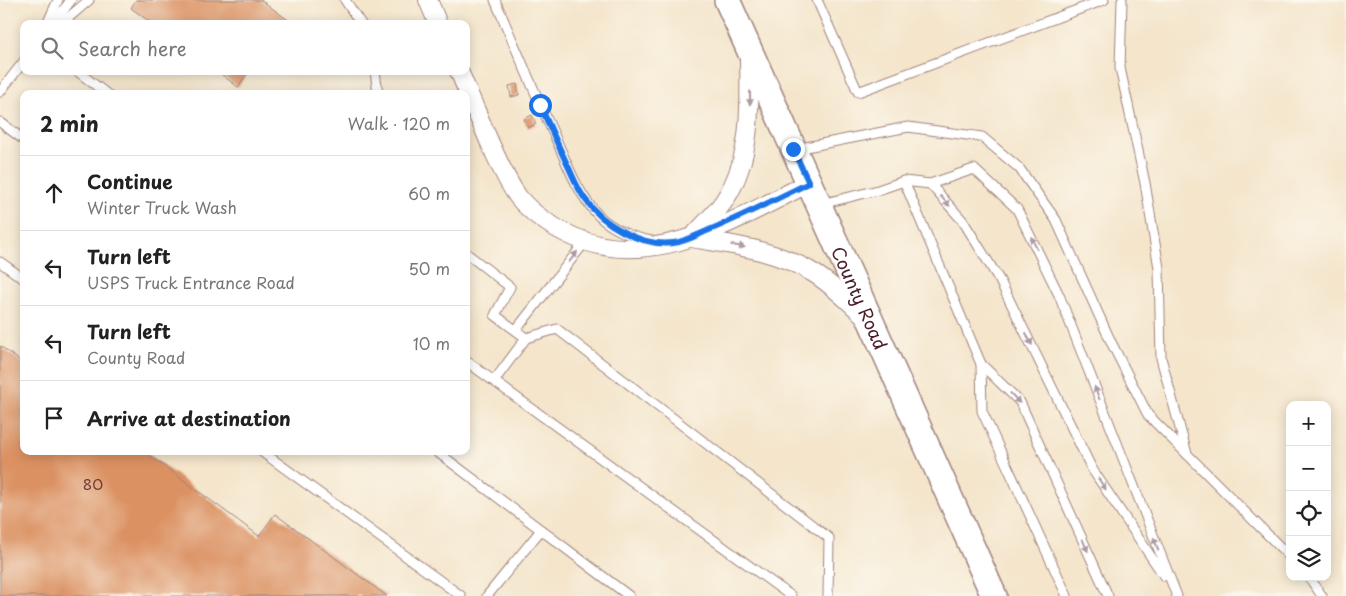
<!DOCTYPE html>
<meta charset="utf-8">
<style>
:root{--surface:#fff;--page:#f2f2f2;--text:#222;--muted:#767676;--line:#e0e0e0}
body{margin:0;font-family:"Playpen Sans",sans-serif;background:var(--page);color:var(--text)}
.controls{position:absolute;right:15px;bottom:15px;display:grid;overflow:hidden;border-radius:10px;box-shadow:0 2px 12px #0003}
.controls button{width:45px;height:45px;display:grid;place-items:center;padding:0;border:0;border-bottom:1px solid var(--line);background:var(--surface);color:var(--text);font:25px sans-serif}
.stop{position:absolute;width:15px;height:15px;margin:-11px;border:4px solid #1a73e8;border-radius:50%;background:#fff}
.stop.end{background:#1a73e8;border-color:#fff;box-shadow:0 1px 5px #0008}
.list{margin:0;padding:0;list-style:none}
h2{display:flex;justify-content:space-between;align-items:center;height:65px;margin:0;padding:0 20px;font-size:21px}
h2 small{font-size:16px;font-weight:400;color:var(--muted)}
.list li{display:grid;grid-template-columns:32px 1fr auto;gap:15px;align-items:center;box-sizing:border-box;height:75px;padding:0 20px;border-top:1px solid var(--line)}
.list b{display:block;font-size:19px;white-space:nowrap}
.list p{margin:0;font-size:16px;white-space:nowrap;color:var(--muted)}
.list em{font-size:16px;font-style:normal;color:var(--muted)}
.icon{flex:none;width:28px;height:28px;fill:none;stroke:currentColor;stroke-width:2;stroke-linecap:round;stroke-linejoin:round}
.map{position:relative;flex:none;width:1346px;height:596px;overflow:hidden}
.search{position:absolute;background:var(--surface);box-shadow:0 2px 12px #0003;left:20px;top:20px;width:450px;height:55px;display:flex;align-items:center;gap:12px;box-sizing:border-box;padding:0 18px;border-radius:10px;color:var(--muted);font-size:19px}
.panel{position:absolute;background:var(--surface);box-shadow:0 2px 12px #0003;left:20px;top:90px;width:450px;height:365px;border-radius:10px}
.map>svg:first-child{display:block}
</style>
<div class="map">
<svg width="1346" height="596" viewBox="0 0 1346 596">
<rect width="100%" height="100%" fill="#fbf7ec"/>
<filter id="ink" filterUnits="userSpaceOnUse"><feTurbulence type="fractalNoise" baseFrequency=".02" numOctaves="2"/><feDisplacementMap in="SourceGraphic" scale="10" xChannelSelector="R" yChannelSelector="G"/><feConvolveMatrix kernelMatrix="1 2 1 2 8 2 1 2 1" color-interpolation-filters="sRGB"/></filter>
<filter id="wash" filterUnits="userSpaceOnUse"><feTurbulence type="fractalNoise" baseFrequency=".0096" numOctaves="4" result="noise"/><feDisplacementMap in="SourceGraphic" scale="20" xChannelSelector="R" yChannelSelector="G"/><feGaussianBlur stdDeviation="1.12" result="paint"/><feColorMatrix in="noise" values="0 0 0 0 0 0 0 0 0 0 0 0 0 0 0 0 0 1.4 0 .05"/><feComposite in="paint" operator="in"/></filter>
<g filter="url(#wash)">
<rect width="100%" height="100%" fill="#f4e5cb"/>
<g id="blocks">
<g fill="#db9162">
<polygon points="136,0 261,0 288,20 285,24 153,24 131,8"/>
<polygon points="217,71 249,71 238,87"/>
<polygon points="517,84 519,95 511,97 509,86"/>
<polygon points="532,115 536,124 528,128 524,119"/>
<polygon points="0,346 24,364 24,451 144,451 259,536 275,514 387,596 0,596"/>
</g>
</g>
</g>
<g filter="url(#ink)">
<use href="#blocks" fill-opacity="0" stroke="#9f827b" stroke-width="1"/>
<g fill="none" stroke-linecap="round" stroke-linejoin="round">
<defs>
<g id="lane">
<polyline points="345,0 361,24"/>
<path d="M 495,0 C 515,47 535,93 556,139 C 568,166 578,194 598,215 C 612,229 633,238 652,241"/>
<polyline points="817,0 858,92 1104,0"/>
<polyline points="1122,0 1120,68 1145,183 1159,268 1161,358 1187,454"/>
<polyline points="47,24 58,0"/>
<polyline points="53,24 71,0"/>
<polyline points="61,24 89,0"/>
<polyline points="77,71 107,94"/>
<polyline points="375,71 378,94"/>
<polyline points="0,92 24,61"/>
<polyline points="0,122 24,140"/>
<polyline points="796,149 908,127 982,137 1019,168 1056,220 1111,342 1148,415 1290,557"/>
<polyline points="904,181 930,184 963,221 1000,281 1092,469 1164,576"/>
<polyline points="930,184 974,169 1017,209 1059,295 1177,596"/>
<polyline points="821,204 878,190 904,181 981,364 982,411 1067,596"/>
<polyline points="466,253 510,287 495,315 526,338 557,329 829,538 828,596"/>
<polyline points="0,262 24,279"/>
<polyline points="516,330 585,242"/>
<polyline points="466,361 791,596"/>
<polyline points="981,364 1020,402 1108,596"/>
<polyline points="494,381 526,338"/>
<polyline points="261,451 461,596"/>
<polyline points="436,451 629,596"/>
<polyline points="1309,577 1322,596"/>
<polyline points="487,596 541,530"/>
</g>
<g id="street">
<polyline points="428,0 438,24"/>
<path d="M 459,71 C 469,94 479,118 489,141 C 498,160 506,181 519,198 C 533,215 554,228 574,237 C 655,272 737,218 809,183"/>
<path d="M 696,233 C 707,222 718,211 726,198 C 752,156 750,107 749,59"/>
<path d="M 691,238 C 734,245 777,250 815,274 C 834,286 849,302 865,316"/>
</g>
<g id="secondary">
<path id="s1" d="M 727,0 L 994,596"/>
</g>
</defs>
<use href="#lane" stroke="#9f827b" stroke-width="11"/>
<use href="#street" stroke="#9f827b" stroke-width="20"/>
<use href="#secondary" stroke="#9f827b" stroke-width="28"/>
<use href="#lane" stroke="#fff" stroke-width="9"/>
<use href="#street" stroke="#fff" stroke-width="18"/>
<use href="#secondary" stroke="#fff" stroke-width="25"/>
</g>
<defs><path id="oneway-solid" d="M-6-.8H1V-3.2L6.5 0L1 3.2V.8H-6Z" transform="scale(1.25)"/></defs>
<g fill="#ae9aa0">
<use href="#oneway-solid" transform="translate(750 98) rotate(91)"/>
<use href="#oneway-solid" transform="translate(945 201) rotate(48)"/>
<use href="#oneway-solid" transform="translate(1034 243) rotate(-116)"/>
<use href="#oneway-solid" transform="translate(738 246) rotate(10)"/>
<use href="#oneway-solid" transform="translate(573 257) rotate(-52)"/>
<use href="#oneway-solid" transform="translate(1029 339) rotate(64)"/>
<use href="#oneway-solid" transform="translate(1097 393) rotate(-111)"/>
<use href="#oneway-solid" transform="translate(1015 398) rotate(47)"/>
<use href="#oneway-solid" transform="translate(1102 484) rotate(56)"/>
<use href="#oneway-solid" transform="translate(1156 544) rotate(-111)"/>
<use href="#oneway-solid" transform="translate(1085 545) rotate(66)"/>
</g>
</g>
<g fill="none" stroke-linecap="round" stroke-linejoin="round" filter="url(#ink)">
<path stroke="#1a73e8" stroke-width="6" d="M 540,105 C 549,125 558,145 567,164 C 573,176 577,188 585,199 C 602,224 641,247 673,243 C 685,242 697,235 709,230 C 743,216 776,199 809,183 L 793,149"/>
</g>
<g text-anchor="middle" dominant-baseline="central" stroke-width="5" stroke-linejoin="round" paint-order="stroke">
<g font-size="15" fill="#6e3c39">
<text x="93" y="483">80</text>
</g>
<g font-size="18" fill="#4a1f2b" stroke="#fbf7ec">
<text stroke="none"><textPath href="#s1" startOffset="326">County Road</textPath></text>
</g>
</g>
</svg>
<div class="controls">
<button>+</button>
<button>−</button>
<button><svg class="icon" aria-label="locate" viewBox="0 0 24 24"><circle cx="12" cy="12" r="6"/><path d="M12 2v4M12 18v4M2 12h4M18 12h4"/></svg></button>
<button><svg class="icon" aria-label="layers" viewBox="0 0 24 24"><path d="M12 4l9 5-9 5-9-5zM3 14l9 5 9-5"/></svg></button>
</div>
<div class="stop" style="left:540px;top:105px"></div>
<div class="stop end" style="left:793px;top:149px"></div>
<div class="search"><svg class="icon" aria-label="search" viewBox="0 0 24 24"><circle cx="10" cy="10" r="6"/><path d="M15 15l6 6"/></svg>Search here</div>
<section class="panel">
<h2>2 min<small>Walk · 120 m</small></h2>
<ul class="list">
<li><svg class="icon" aria-label="ahead" viewBox="0 0 24 24"><path d="M12 20V5M6 11l6-6 6 6"/></svg><div><b>Continue</b><p>Winter Truck Wash</p></div><em>60 m</em></li>
<li><svg class="icon" aria-label="left" viewBox="0 0 24 24"><path d="M17 20v-9H6M10 6l-5 5 5 5"/></svg><div><b>Turn left</b><p>USPS Truck Entrance Road</p></div><em>50 m</em></li>
<li><svg class="icon" aria-label="left" viewBox="0 0 24 24"><path d="M17 20v-9H6M10 6l-5 5 5 5"/></svg><div><b>Turn left</b><p>County Road</p></div><em>10 m</em></li>
<li><svg class="icon" aria-label="arrive" viewBox="0 0 24 24"><path d="M6 21V4h12l-3 4 3 4H6"/></svg><div><b>Arrive at destination</b></div></li>
</ul>
</section>
</div>
